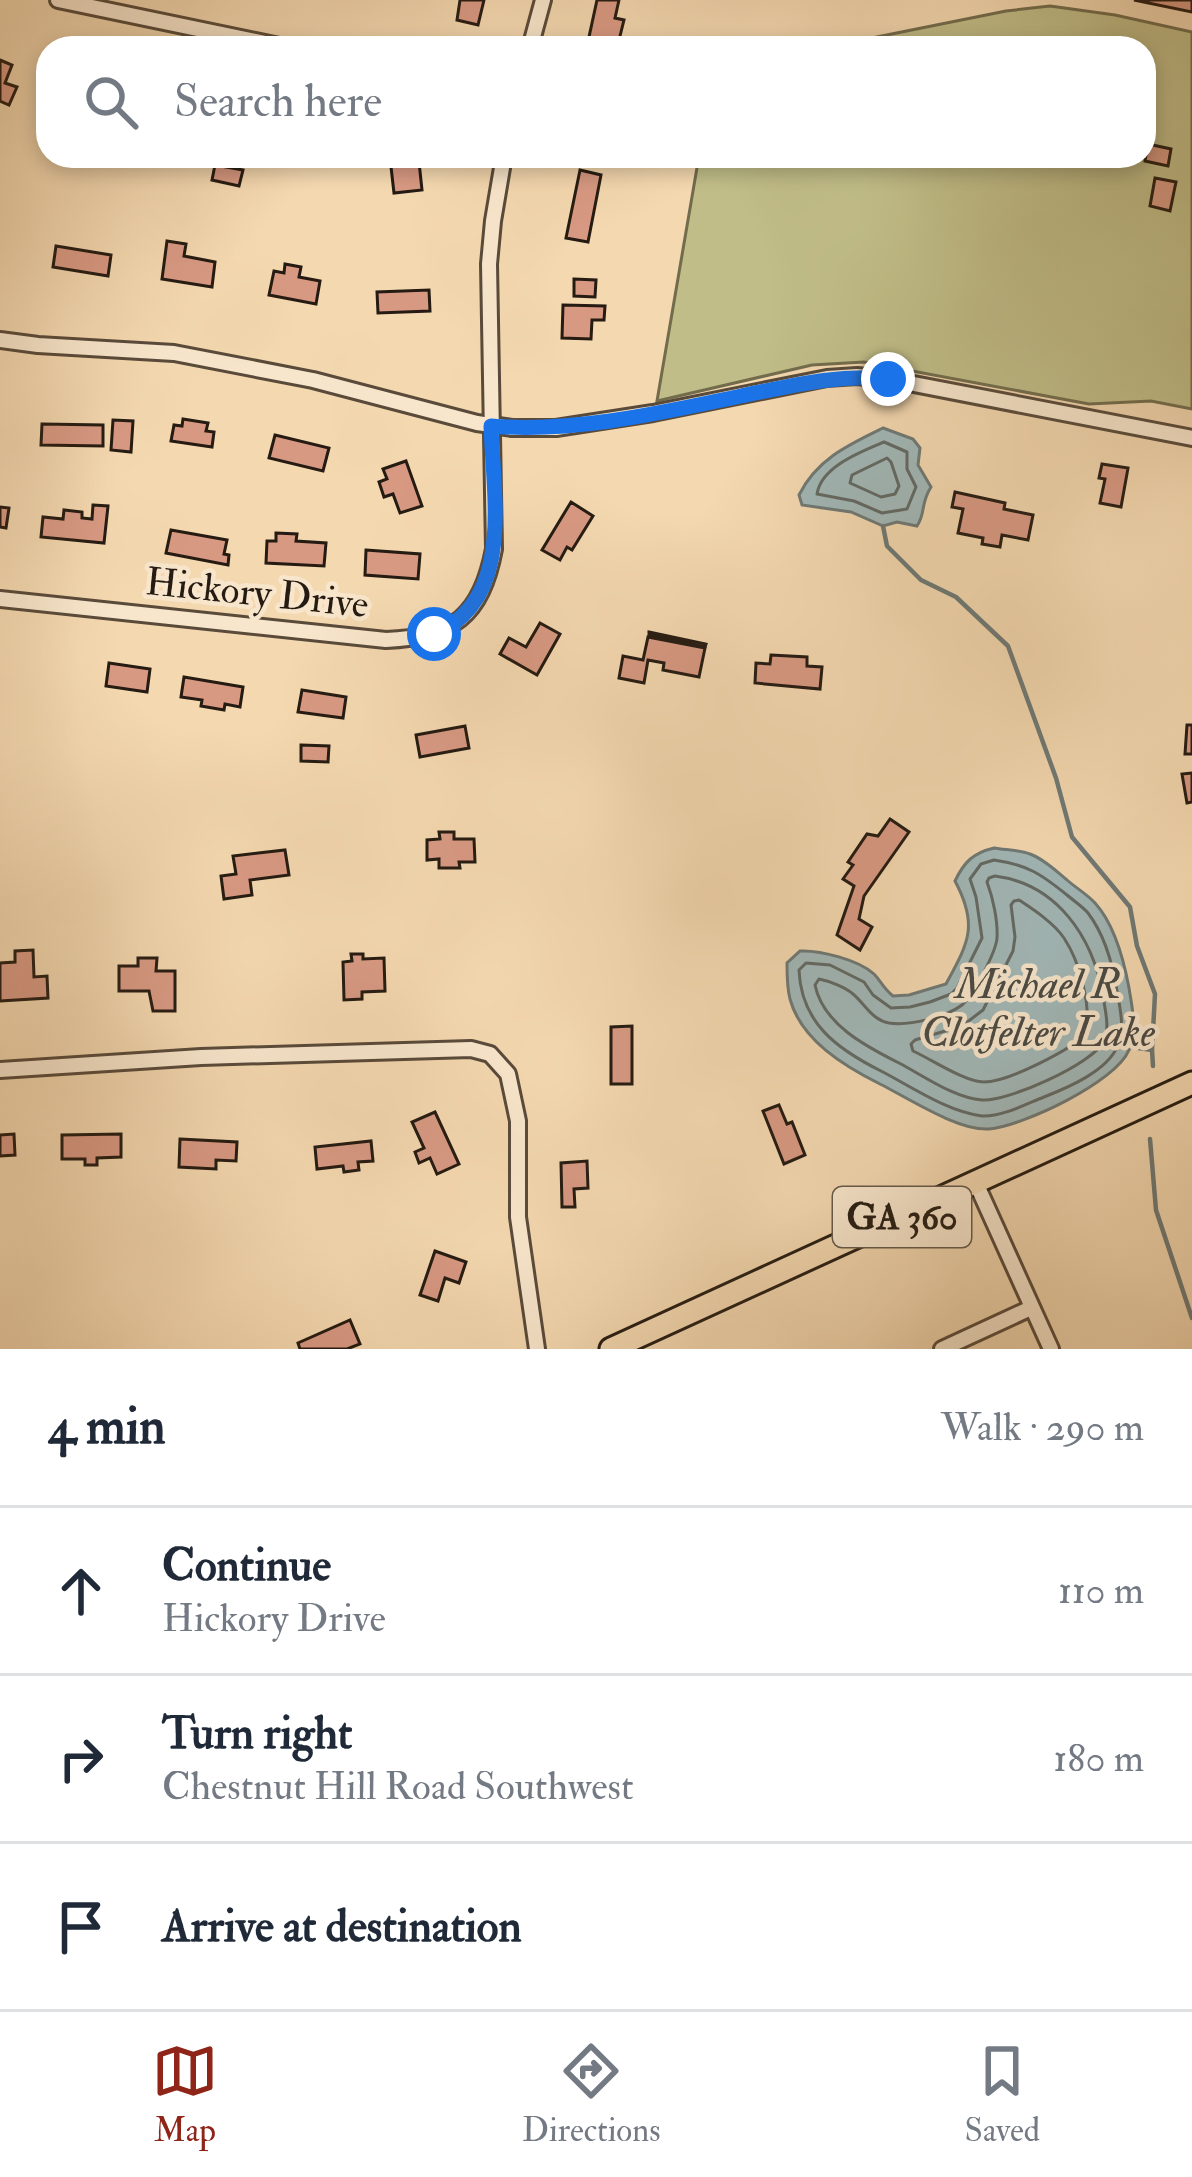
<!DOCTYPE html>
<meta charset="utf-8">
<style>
:root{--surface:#fff;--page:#f6f6f7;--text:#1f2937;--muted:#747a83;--line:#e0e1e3;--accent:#8f2418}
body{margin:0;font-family:"IM FELL Double Pica",serif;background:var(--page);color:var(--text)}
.stop{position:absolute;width:36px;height:36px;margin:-27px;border:9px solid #1a73e8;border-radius:50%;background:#fff}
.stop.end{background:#1a73e8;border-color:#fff;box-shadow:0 3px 12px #0008}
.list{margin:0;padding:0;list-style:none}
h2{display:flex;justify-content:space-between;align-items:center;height:156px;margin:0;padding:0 48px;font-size:51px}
h2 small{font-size:39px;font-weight:400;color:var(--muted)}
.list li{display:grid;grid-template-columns:78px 1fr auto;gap:36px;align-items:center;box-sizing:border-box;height:168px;padding:0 48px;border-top:3px solid var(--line)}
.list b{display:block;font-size:45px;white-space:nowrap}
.list p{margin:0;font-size:39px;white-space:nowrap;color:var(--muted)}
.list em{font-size:39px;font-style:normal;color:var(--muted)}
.icon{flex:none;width:66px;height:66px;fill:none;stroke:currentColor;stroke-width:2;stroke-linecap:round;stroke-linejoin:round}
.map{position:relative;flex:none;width:1192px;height:1349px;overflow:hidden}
.search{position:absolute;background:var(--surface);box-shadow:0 6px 18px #0003;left:36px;right:36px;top:36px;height:132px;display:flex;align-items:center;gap:30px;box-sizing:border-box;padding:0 42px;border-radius:36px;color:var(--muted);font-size:45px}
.sheet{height:660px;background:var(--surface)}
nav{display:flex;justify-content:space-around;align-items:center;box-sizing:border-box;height:168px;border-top:3px solid var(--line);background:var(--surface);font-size:33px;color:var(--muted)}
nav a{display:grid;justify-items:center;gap:6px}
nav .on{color:var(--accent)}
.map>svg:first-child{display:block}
</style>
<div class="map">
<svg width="1192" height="1349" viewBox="0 0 1192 1349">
<rect width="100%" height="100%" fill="#f4d8b0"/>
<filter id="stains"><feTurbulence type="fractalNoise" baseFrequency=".00167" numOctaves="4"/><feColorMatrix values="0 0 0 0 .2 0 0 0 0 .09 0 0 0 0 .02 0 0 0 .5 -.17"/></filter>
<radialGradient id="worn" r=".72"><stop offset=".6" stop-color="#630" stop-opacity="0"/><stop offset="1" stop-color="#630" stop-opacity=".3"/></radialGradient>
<polygon fill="#c0bd88" stroke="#726c4d" stroke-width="3" points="1050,6 1115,15 1192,32 1192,409 1151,401 1089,404 864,362 812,365 657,401 699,156 1144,156 1144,48 822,48 1006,11"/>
<g fill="#a1b7b7" stroke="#6f7975" stroke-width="3">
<path d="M 883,428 L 913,439 L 920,448 L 918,465 L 931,487 C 920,504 926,513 917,526 L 897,522 L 883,526 L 851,512 L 802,505 L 799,495 C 817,459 848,445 883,428 Z"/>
<path d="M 994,848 C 1005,850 1020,850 1030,854 C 1044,859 1056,871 1067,880 C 1076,888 1088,895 1095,903 C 1114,924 1124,961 1129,988 C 1132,1008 1138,1031 1129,1050 C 1116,1082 1023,1126 989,1129 C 958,1131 908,1098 880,1084 C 844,1066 801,1040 790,999 C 787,988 787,975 787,963 L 800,951 C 820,950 859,960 874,974 C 881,981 883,988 893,996 L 909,995 L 946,984 C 968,943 979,926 955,881 C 964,862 973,853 994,848 Z"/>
</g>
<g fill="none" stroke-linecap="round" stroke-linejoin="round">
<g stroke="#636964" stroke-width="3">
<path d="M 884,442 L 907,452 L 907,469 L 916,487 L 907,509 L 882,513 L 854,501 L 817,494 C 821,467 860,452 884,442 Z"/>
<polygon points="887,458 891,462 899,486 895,494 881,497 850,483 852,475"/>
<path d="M 994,860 C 1028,865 1041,874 1067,895 C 1074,901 1083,907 1088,913 C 1104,934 1113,966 1117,991 C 1120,1008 1125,1029 1118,1045 C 1108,1071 1067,1088 1044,1097 C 1026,1104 1002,1117 982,1116 C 948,1112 912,1087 881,1071 C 837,1049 801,1023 799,970 L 806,963 L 830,965 L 864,982 L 873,995 L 891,1008 L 910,1007 L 930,1002 L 951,994 L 957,988 L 982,938 L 976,897 L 970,879 L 981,864 Z"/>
<path d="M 995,876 C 1057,884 1093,937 1103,996 C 1105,1009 1110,1028 1104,1041 C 1093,1064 1007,1102 982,1100 C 954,1098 924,1076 899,1063 C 865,1046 823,1024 815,985 L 819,979 C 829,981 845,987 853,994 C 865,1004 872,1020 889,1023 C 910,1026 946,1017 962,1005 C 973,996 996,952 997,938 C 998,921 993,898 987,882 L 989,878 Z"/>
<path d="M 1019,900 C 1034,910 1054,923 1064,938 C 1081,964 1089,1001 1088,1032 C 1073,1049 1008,1082 984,1082 C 965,1082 931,1059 913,1051 L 911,1044 L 915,1040 L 962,1026 L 983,1010 L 1013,951 L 1015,937 L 1011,905 L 1014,901 Z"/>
</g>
<g stroke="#6f7975" stroke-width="4.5">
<polyline points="883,526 887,546 921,580 956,597 1008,646 1056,778 1072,837 1130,907 1137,946 1155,994 1152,1050"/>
<polyline points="1131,1047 1152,1050 1153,1066"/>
<polyline points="1150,1139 1156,1210 1192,1318"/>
</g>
</g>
<g fill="#d89983" stroke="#251b12" stroke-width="3">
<polygon points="460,0 484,0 478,25 457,20"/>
<polygon points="597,0 619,0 615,18 624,20 618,44 589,37"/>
<polygon points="1134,0 1192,0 1192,12"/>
<polygon points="0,60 12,65 5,83 17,87 9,105 0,101"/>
<polygon points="1148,144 1171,149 1168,166 1145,161"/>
<polygon points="372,156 409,156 410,163 419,162 422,190 394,193 390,158 372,160"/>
<polygon points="215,165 243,170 239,186 212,180"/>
<polygon points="580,170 601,175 588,242 566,238"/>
<polygon points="1155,178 1176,182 1170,211 1150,206"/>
<polygon points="167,241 186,244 184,256 215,262 212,287 162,279"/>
<polygon points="56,246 111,255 108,276 53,267"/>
<polygon points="285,264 301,267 299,277 320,281 316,304 269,295 274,271 284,273"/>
<polygon points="574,279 596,280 595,297 574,296"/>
<polygon points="429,290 430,311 378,313 377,292"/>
<polygon points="563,305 605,306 604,320 592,320 591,339 562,338"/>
<polygon points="183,419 208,423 206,431 214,432 212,447 171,441 174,425 182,426"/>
<polygon points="113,420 133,421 131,452 111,450"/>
<polygon points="42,424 103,425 103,446 41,445"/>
<polygon points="275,435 329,448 323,471 269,458"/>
<polygon points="406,461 422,506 400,513 393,494 384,497 379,482 387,479 383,469"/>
<polygon points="1102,464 1128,468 1121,507 1100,503 1105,479 1099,478"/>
<polygon points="955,492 1005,503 1004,509 1033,515 1028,540 1002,535 1000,547 982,544 983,538 958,533 963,509 952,507"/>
<polygon points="571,502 593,516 572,550 567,547 560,560 542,550"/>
<polygon points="93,505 108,506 104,543 41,537 43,517 63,519 64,510 82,512 82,518 92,519"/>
<polygon points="0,507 9,508 6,528 0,527"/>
<polygon points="171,530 227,540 224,554 229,555 228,565 166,553"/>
<polygon points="276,533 297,534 296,541 326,543 324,566 266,563 267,541 276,541"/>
<polygon points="366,550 420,554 418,579 365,575"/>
<polygon points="540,623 560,634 537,675 500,654 509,638 526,647"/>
<polygon points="649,632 706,644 705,647 649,635"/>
<polygon points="648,637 705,648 699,677 663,670 664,663 648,660 644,683 619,678 623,656 643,660"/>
<polygon points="771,655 807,657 807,666 822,667 820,689 755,683 756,663 770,664"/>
<polygon points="109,663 150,669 147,692 106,686"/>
<polygon points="184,677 243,687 240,707 225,704 224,710 201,706 202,700 181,697"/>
<polygon points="302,690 346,697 343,718 298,712"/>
<polygon points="1187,725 1192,725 1192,754 1185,754"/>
<polygon points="465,726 469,748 420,757 416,735"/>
<polygon points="301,745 329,746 328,762 301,761"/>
<polygon points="1192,773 1192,802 1187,803 1182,774"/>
<polygon points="890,819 909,832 864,896 859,919 872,927 860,950 837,935 854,886 843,879 853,865 848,862 867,834 878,836"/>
<polygon points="439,832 454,832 454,839 474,839 475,862 459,862 460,868 439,868 439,859 427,860 427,840 440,839"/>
<polygon points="285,850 289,875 250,880 252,895 224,899 221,876 236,874 233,856"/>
<polygon points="33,950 34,977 47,976 48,998 0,1001 0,963 15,962 15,951"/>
<polygon points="351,954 363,954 363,959 384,958 385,991 362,992 362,999 344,1000 343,962 352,961"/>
<polygon points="138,958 157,958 156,971 175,971 175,1011 153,1011 149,991 119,991 119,966 138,966"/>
<polygon points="632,1026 632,1084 611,1084 611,1027"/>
<polygon points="779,1105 787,1124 792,1122 805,1155 784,1164 763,1111"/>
<polygon points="435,1112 459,1164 437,1174 430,1158 419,1163 415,1152 424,1148 412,1122"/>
<polygon points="14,1134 15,1155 0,1156 0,1135"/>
<polygon points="121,1134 121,1157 97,1158 97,1165 85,1165 85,1159 62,1159 62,1135"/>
<polygon points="180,1139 237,1142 236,1161 216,1160 216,1169 179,1167"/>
<polygon points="371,1141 373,1161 358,1162 359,1170 344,1172 343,1166 317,1169 315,1147"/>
<polygon points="587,1161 588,1188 574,1189 575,1207 562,1207 561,1163"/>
<polygon points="435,1251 466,1262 459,1283 445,1278 438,1301 420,1295"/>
<polygon points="350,1320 360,1344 347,1349 300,1349 298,1343"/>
</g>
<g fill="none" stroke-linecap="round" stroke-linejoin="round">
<defs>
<g id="street">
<polyline points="58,0 289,48"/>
<polyline points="530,48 543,0"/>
<polyline points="0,340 38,345 174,353 313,380 477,423 512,428 556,428 653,413 827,378 857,376 888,379 1192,438"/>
<path d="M 0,599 L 386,640 C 453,637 481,617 494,549 L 489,264 L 493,221 L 504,156"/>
<polyline points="0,1070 201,1057 471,1049 490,1054 508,1074 518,1121 518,1217 537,1349"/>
<polyline points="976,1183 1051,1349"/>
<polyline points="942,1349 1031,1308"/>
</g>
<polyline id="primary" points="611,1349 1192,1083"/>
</defs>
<use href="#street" stroke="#594a3a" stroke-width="20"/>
<use href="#primary" stroke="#251b12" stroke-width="27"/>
<use href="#street" stroke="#f8e6cc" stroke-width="14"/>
<use href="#primary" stroke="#f4d8b0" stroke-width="21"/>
</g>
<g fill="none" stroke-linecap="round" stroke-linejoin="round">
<path stroke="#1a73e8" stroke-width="15" d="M 434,634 C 515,601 493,496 491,426 C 574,433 660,413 741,396 C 791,386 836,374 888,379"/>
</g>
<g text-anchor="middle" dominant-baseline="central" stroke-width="9" stroke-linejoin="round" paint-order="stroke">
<rect fill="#f8e6cc" stroke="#64584a" stroke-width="3" x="833" y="1187" width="138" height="60" rx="9"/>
<g font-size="36" font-weight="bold" fill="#251b12">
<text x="902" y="1217">GA 360</text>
</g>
<g font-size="39" fill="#251b12" stroke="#f8e6cc">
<text transform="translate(257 593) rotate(6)">Hickory Drive</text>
</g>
<g font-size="42" font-style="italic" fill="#4a4a44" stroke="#f8e6cc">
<text x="1038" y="985">Michael R<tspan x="1038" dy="48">Clotfelter Lake</tspan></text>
</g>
</g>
<rect width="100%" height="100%" filter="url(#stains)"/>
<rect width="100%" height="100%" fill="url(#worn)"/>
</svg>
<div class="stop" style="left:434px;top:634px"></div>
<div class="stop end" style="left:888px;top:379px"></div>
<div class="search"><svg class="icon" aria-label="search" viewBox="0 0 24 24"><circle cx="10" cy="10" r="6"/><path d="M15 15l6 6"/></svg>Search here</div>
</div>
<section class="sheet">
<h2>4 min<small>Walk · 290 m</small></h2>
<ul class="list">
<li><svg class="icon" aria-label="ahead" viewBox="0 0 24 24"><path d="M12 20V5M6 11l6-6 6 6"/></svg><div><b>Continue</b><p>Hickory Drive</p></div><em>110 m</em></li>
<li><svg class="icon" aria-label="right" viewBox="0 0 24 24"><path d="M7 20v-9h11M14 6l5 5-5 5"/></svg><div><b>Turn right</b><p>Chestnut Hill Road Southwest</p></div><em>180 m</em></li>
<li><svg class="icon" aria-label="arrive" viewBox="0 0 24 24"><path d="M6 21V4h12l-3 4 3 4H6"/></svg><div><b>Arrive at destination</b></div></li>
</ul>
</section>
<nav>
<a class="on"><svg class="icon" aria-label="map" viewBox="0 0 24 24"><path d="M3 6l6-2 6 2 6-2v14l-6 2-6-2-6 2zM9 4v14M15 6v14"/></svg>Map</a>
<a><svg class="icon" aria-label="directions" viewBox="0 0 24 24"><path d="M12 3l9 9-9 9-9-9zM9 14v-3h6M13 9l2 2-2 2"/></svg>Directions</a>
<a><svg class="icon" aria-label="saved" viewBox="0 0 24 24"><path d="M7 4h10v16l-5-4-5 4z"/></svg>Saved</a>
</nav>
